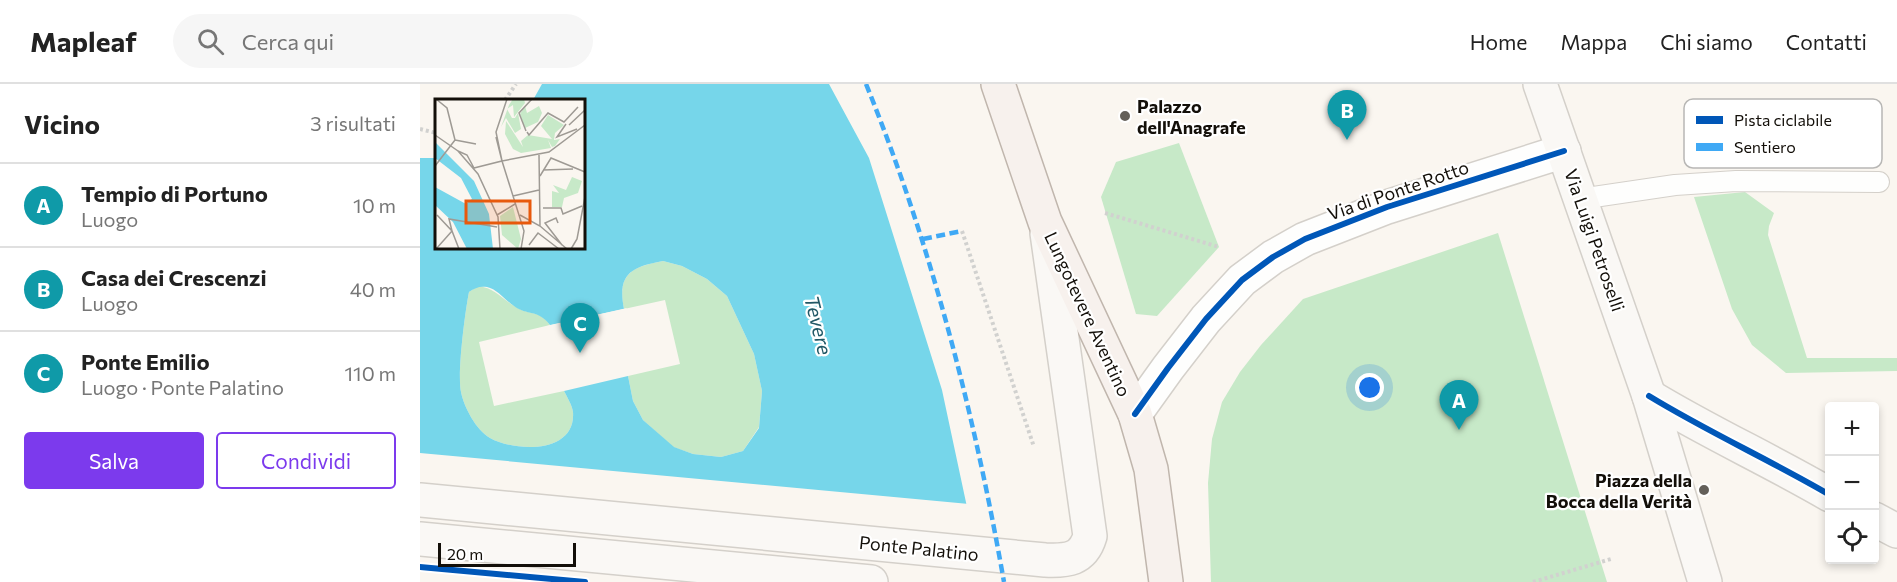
<!DOCTYPE html>
<html lang="it">
<meta charset="utf-8">
<style>
:root{--surface:#fff;--page:#f6f6f6;--text:#222;--muted:#767676;--line:#e0e0e0;--accent:#7c3aed}
body{margin:0;font-family:Commissioner,sans-serif;background:var(--page);color:var(--text)}
.controls{position:absolute;right:18px;bottom:18px;display:grid;overflow:hidden;border-radius:6px;box-shadow:0 3px 9px #0003}
.controls button{width:54px;height:54px;display:grid;place-items:center;padding:0;border:0;border-bottom:2px solid var(--line);background:var(--surface);color:var(--text);font:30px sans-serif}
.scale{position:absolute;left:18px;bottom:15px;width:138px;box-sizing:border-box;padding-left:6px;border:3px solid #130f09;border-top:0;font-size:16px;line-height:21px;white-space:nowrap;color:#130f09;-webkit-text-stroke:4px #fff;paint-order:stroke}
.you{position:absolute;left:950px;top:304px;width:21px;height:21px;margin:-15px;border:4px solid #fff;border-radius:50%;background:#1a73e8;box-shadow:0 0 0 9px #1a73e833}
.badge{display:grid;place-items:center;width:39px;height:39px;border-radius:50%;background:var(--accent);color:#fff;font-size:20px;font-weight:700}
.pin{position:absolute;translate:-50% -50px;filter:drop-shadow(0 2px 3px #0008)}
.pin::after{content:'';position:absolute;top:32px;width:21px;height:18px;background:inherit;clip-path:polygon(0 0,100% 0,50% 100%)}
.list{margin:0;padding:0;list-style:none}
h2{display:flex;justify-content:space-between;align-items:center;height:78px;margin:0;padding:0 24px;font-size:26px}
h2 small{font-size:20px;font-weight:400;color:var(--muted)}
.list li{display:grid;grid-template-columns:39px 1fr auto;gap:18px;align-items:center;box-sizing:border-box;height:84px;padding:0 24px;border-top:2px solid var(--line)}
.list b{display:block;font-size:22px;white-space:nowrap}
.list p{margin:0;font-size:20px;white-space:nowrap;color:var(--muted)}
.list em{font-size:20px;font-style:normal;color:var(--muted)}
.actions{display:flex;gap:12px;padding:18px 24px}
.actions a{flex:1;padding:14px 0;border:2px solid var(--accent);border-radius:6px;text-align:center;font-size:21px;color:var(--accent)}
.actions .main{background:var(--accent);color:#fff}
.icon{flex:none;width:33px;height:33px;fill:none;stroke:currentColor;stroke-width:2;stroke-linecap:round;stroke-linejoin:round}
.map{position:relative;flex:none;width:1477px;height:498px;overflow:hidden}
header{display:flex;align-items:center;gap:36px;box-sizing:border-box;height:84px;padding:0 30px;background:var(--surface);border-bottom:2px solid var(--line)}
header strong{font-size:28px}
nav{display:flex;gap:33px;margin-inline-start:auto;font-size:21px}
.search{width:420px;height:54px;background:var(--page);display:flex;align-items:center;gap:15px;box-sizing:border-box;padding:0 21px;border-radius:33px;color:var(--muted);font-size:22px}
main{display:flex}
aside{flex:1;background:var(--surface)}
.map>svg:first-child{display:block}
</style>
<header>
<strong>Mapleaf</strong>
<div class="search"><svg class="icon" aria-label="search" viewBox="0 0 24 24"><circle cx="10" cy="10" r="6"/><path d="M15 15l6 6"/></svg>Cerca qui</div>
<nav><a>Home</a><a>Mappa</a><a>Chi siamo</a><a>Contatti</a></nav>
</header>
<main>
<aside>
<h2>Vicino<small>3 risultati</small></h2>
<ul class="list">
<li><span class="badge" style="background:#0f9aa8">A</span><div><b>Tempio di Portuno</b><p>Luogo</p></div><em>10 m</em></li>
<li><span class="badge" style="background:#0f9aa8">B</span><div><b>Casa dei Crescenzi</b><p>Luogo</p></div><em>40 m</em></li>
<li><span class="badge" style="background:#0f9aa8">C</span><div><b>Ponte Emilio</b><p>Luogo · Ponte Palatino</p></div><em>110 m</em></li>
</ul>
<div class="actions"><a class="main">Salva</a><a>Condividi</a></div>
</aside>
<div class="map">
<svg width="1477" height="498" viewBox="0 0 1477 498">
<rect width="100%" height="100%" fill="#faf6f0"/>
<g fill="#c7e9c8">
<polygon points="759,59 799,163 737,232 716,230 681,113 696,78"/>
<polygon points="1325,108 1354,129 1349,142 1348,151 1387,274 1477,274 1477,287 1366,289 1332,261 1312,225 1274,113"/>
<polygon points="1078,149 1187,498 791,498 788,399 792,355 802,318 820,288 841,261 883,215"/>
<path d="M 243,177 L 262,182 L 287,195 L 307,212 L 334,270 L 342,307 L 339,343 L 323,367 L 301,373 L 273,370 L 253,363 L 223,336 L 213,317 L 208,292 L 260,280 L 245,216 L 204,225 C 197,190 211,183 243,177 Z"/>
<path d="M 58,202 C 75,204 82,215 96,223 C 110,232 119,225 130,241 L 59,258 L 74,322 L 144,307 C 147,313 152,321 153,328 C 156,370 95,368 70,354 C 56,346 44,323 41,308 C 37,290 45,228 49,208 Z"/>
</g>
<path fill="#76d6ea" fill-rule="evenodd" d="M 122,0 L 409,0 L 449,74 L 522,306 L 563,498 L 0,498 L 0,74 L 16,74 L 16,164 L 164,164 L 164,16 L 113,16 ZM 243,177 L 262,182 L 287,195 L 307,212 L 334,270 L 342,307 L 339,344 L 323,367 L 301,373 L 273,370 L 254,363 L 223,336 L 213,317 L 208,292 L 144,307 C 147,313 152,321 153,328 C 156,370 95,368 70,354 C 56,346 44,323 41,308 C 37,290 45,228 49,208 C 55,204 59,202 67,203 C 77,205 85,216 94,222 C 107,232 118,225 130,241 L 204,225 C 197,190 211,183 243,177 Z"/>
<g fill="#faf6f0">
<polygon points="207,224 204,228 131,244 127,242"/>
<polygon points="0,369 549,420 566,498 0,498"/>
</g>
<g fill="none" stroke-linecap="round" stroke-linejoin="round">
<defs>
<polyline id="lane" points="1160,115 1255,101 1316,97 1459,98"/>
<polyline id="street" points="715,330 748,284 786,235 822,196 853,173 885,155 967,123 1144,67"/>
<g id="secondary">
<polyline points="1120,0 1229,312 1285,498"/>
<path d="M 1229,312 C 1288,348 1350,376 1410,411"/>
<path d="M 0,416 L 625,476 C 647,477 663,476 670,452 L 627,149"/>
<polyline points="1454,435 1477,447"/>
<polyline points="0,455 451,498"/>
</g>
<polyline id="primary" points="578,0 625,138 715,330 731,385 746,498"/>
</defs>
<use href="#lane" stroke="#d4d0ca" stroke-width="22"/>
<use href="#street" stroke="#d4d0ca" stroke-width="36"/>
<use href="#secondary" stroke="#d4d0ca" stroke-width="36"/>
<use href="#primary" stroke="#c0b6ad" stroke-width="36"/>
<g stroke="#d1d1cf" stroke-width="4" stroke-dasharray="3 3" stroke-linecap="butt">
<polyline points="85,16 96,0"/>
<polyline points="0,45 16,49"/>
<polyline points="685,129 799,163"/>
<polyline points="542,147 614,363"/>
<polyline points="1113,498 1191,475"/>
</g>
<use href="#lane" stroke="#fefefd" stroke-width="20"/>
<use href="#street" stroke="#fefefd" stroke-width="33"/>
<use href="#secondary" stroke="#faf8f5" stroke-width="33"/>
<use href="#primary" stroke="#f7f1ed" stroke-width="33"/>
<g stroke="#3fa9f5" stroke-width="4.5" stroke-dasharray="9 4.5" stroke-linecap="butt">
<path d="M 446,0 C 511,160 554,328 584,498"/>
<polyline points="503,155 542,147"/>
</g>
<defs>
<g id="cycleway">
<path d="M 1229,312 C 1288,348 1350,376 1410,411"/>
<polyline points="715,330 748,284 786,235 822,196 853,173 885,155 967,123 1144,67"/>
<polyline points="0,483 165,498"/>
</g>
</defs>
<use href="#cycleway" stroke="#fff" stroke-width="10"/>
<use href="#cycleway" stroke="#0057b8" stroke-width="6"/>
</g>
<g fill="#64605a" stroke="#fff" stroke-width="2">
<circle cx="705" cy="32" r="6"/>
<circle cx="1284" cy="406" r="6"/>
</g>
<g text-anchor="middle" dominant-baseline="central" stroke-width="4.5" stroke-linejoin="round" paint-order="stroke">
<g font-size="18" font-weight="bold" fill="#130f09" stroke="#fff" text-anchor="start">
<text x="717" y="22">Palazzo<tspan x="717" dy="21">dell'Anagrafe</tspan></text>
<text x="1272" y="396" text-anchor="end">Piazza della<tspan x="1272" dy="21">Bocca della Verità</tspan></text>
</g>
<g font-size="18" fill="#130f09" stroke="#fff">
<text transform="translate(978 106) rotate(-19)">Via di Ponte Rotto</text>
<text transform="translate(1175 156) rotate(71)">Via Luigi Petroselli</text>
<text transform="translate(668 230) rotate(65)">Lungotevere Aventino</text>
<text transform="translate(499 464) rotate(6)">Ponte Palatino</text>
</g>
<g font-size="20" font-style="italic" fill="#215866" stroke="#fff">
<text transform="translate(399 241) rotate(76)">Tevere</text>
</g>
</g>
<g transform="translate(15 15)">
<rect width="150" height="150" fill="#faf6f0"/>
<path d="M 78,0 L 89,0 L 90,4 L 79,18 L 78,6 L 72,10 L 77,19 L 80,19 L 83,14 L 86,30 L 80,34 L 71,19 L 66,28 L 74,6 ZM 90,7 L 92,14 L 104,7 L 107,14 L 103,23 L 90,29 L 85,15 ZM 113,16 L 129,26 L 120,34 L 119,41 L 125,40 L 120,47 L 117,48 L 113,41 L 116,49 L 86,54 L 78,50 L 70,35 L 71,22 L 88,48 L 86,42 L 93,36 L 117,40 L 106,27 ZM 137,78 L 147,82 L 143,94 L 129,99 L 127,108 L 117,108 L 117,92 L 124,94 L 118,86 L 131,91 ZM 78,108 L 86,140 L 83,150 L 67,136 L 65,117 Z" fill="#c7e9c8"/>
<path d="M 0,43 L 39,82 L 54,115 L 58,150 L 32,150 L 18,123 L 0,106 L 0,88 L 31,105 L 37,100 L 26,79 L 0,59 Z" fill="#76d6ea"/>
<path fill="none" stroke="#9e9a94" stroke-width="1.5" d="M 1,0 L 12,9 L 20,41M 131,25 L 122,38 L 142,30M 134,26 L 150,11M 91,32 L 84,14 L 97,0M 92,33 L 94,36 L 113,14 L 129,23 L 143,8M 0,36 L 23,52 L 43,75 L 63,118 L 65,150M 61,38 L 67,62M 20,41 L 41,45M 23,52 L 32,56 L 39,69M 104,56 L 105,127M 67,62 L 114,53 L 150,26M 67,62 L 61,33 L 72,0M 0,67 L 20,41M 39,69 L 67,62 L 89,132 L 86,150M 108,71 L 138,70M 105,77 L 116,59 L 150,73M 78,97 L 104,91M 150,106 L 150,140M 108,109 L 126,109 L 128,115 L 147,107M 2,116 L 17,132 L 24,150M 62,116 L 80,105M 85,116 L 105,127 L 132,150M 123,124 L 121,119 L 110,124 L 127,146M 17,132 L 14,120 L 62,128M 94,146 L 103,134 L 124,150M 1,150 L 17,132M 136,150 L 142,140 L 150,98"/>
<path fill="#e8590c" fill-opacity="0.15" stroke="#e8590c" stroke-width="3" d="M 31,102 L 95,102 L 95,124 L 31,124 Z"/>
<rect width="150" height="150" fill="none" stroke="#130f09" stroke-width="3"/>
</g>
<rect x="1264" y="15" width="198" height="69" rx="9" fill="#fff" stroke="#b8b7b5" stroke-width="1.5"/>
<rect x="1276" y="32" width="27" height="8" fill="#0057b8"/>
<rect x="1276" y="59" width="27" height="8" fill="#3fa9f5"/>
<g font-size="16" fill="#130f09">
<text x="1314" y="42">Pista ciclabile</text>
<text x="1314" y="69">Sentiero</text>
</g>
</svg>
<div class="controls">
<button>+</button>
<button>−</button>
<button><svg class="icon" aria-label="locate" viewBox="0 0 24 24"><circle cx="12" cy="12" r="6"/><path d="M12 2v4M12 18v4M2 12h4M18 12h4"/></svg></button>
</div>
<div class="scale">20 m</div>
<div class="you"></div>
<div class="pin badge" style="left:1039px;top:346px;background:#0f9aa8">A</div>
<div class="pin badge" style="left:927px;top:56px;background:#0f9aa8">B</div>
<div class="pin badge" style="left:160px;top:269px;background:#0f9aa8">C</div>
</div>
</main>
